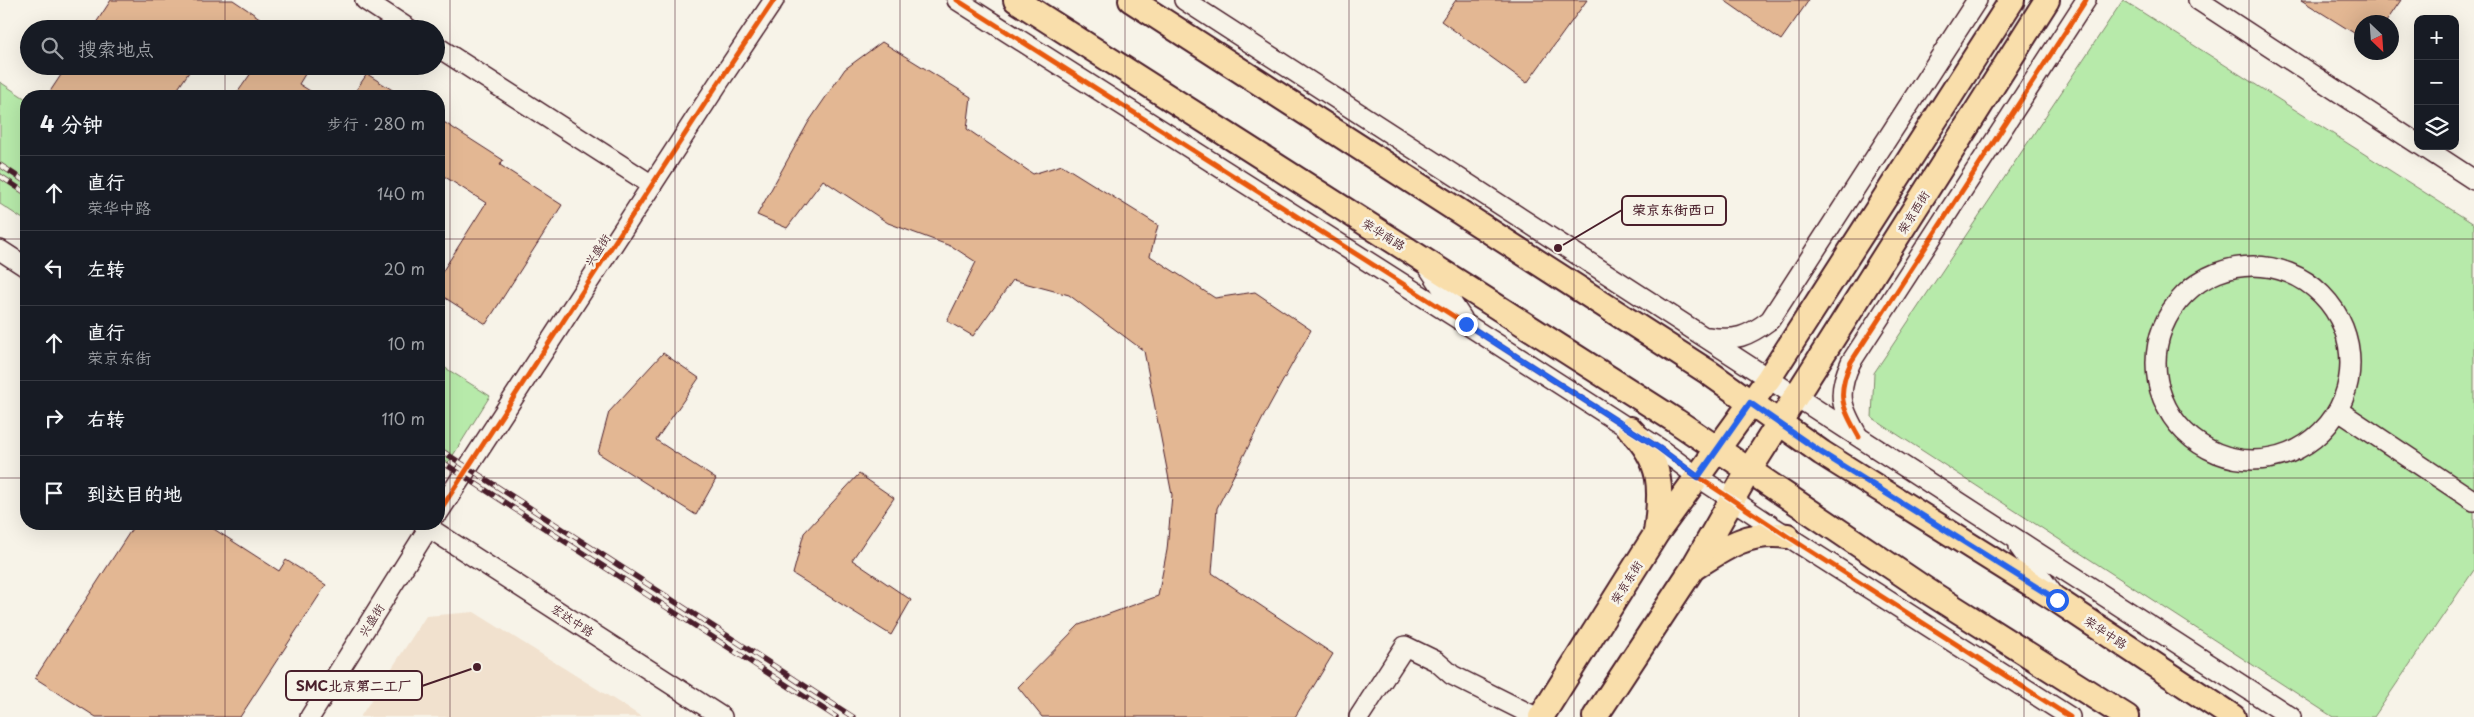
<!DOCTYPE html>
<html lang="zh">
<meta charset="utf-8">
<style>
:root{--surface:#171b24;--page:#242831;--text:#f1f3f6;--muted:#9ea1a6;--line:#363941}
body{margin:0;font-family:"Playpen Sans","LXGW WenKai TC",sans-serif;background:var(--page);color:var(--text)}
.controls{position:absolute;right:15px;top:15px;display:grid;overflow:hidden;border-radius:10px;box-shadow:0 5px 20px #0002}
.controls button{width:45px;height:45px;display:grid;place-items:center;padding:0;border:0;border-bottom:1px solid var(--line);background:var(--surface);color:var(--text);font:25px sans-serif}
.compass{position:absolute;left:2354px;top:15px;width:45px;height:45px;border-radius:50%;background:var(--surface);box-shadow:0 5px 20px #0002;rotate:155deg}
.stop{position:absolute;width:15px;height:15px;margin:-11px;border:4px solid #2563eb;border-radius:50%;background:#fff}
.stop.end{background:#2563eb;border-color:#fff;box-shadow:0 1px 5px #0008}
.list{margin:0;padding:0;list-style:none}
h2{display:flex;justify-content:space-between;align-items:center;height:65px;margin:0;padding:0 20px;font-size:21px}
h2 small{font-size:16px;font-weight:400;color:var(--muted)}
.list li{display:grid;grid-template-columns:32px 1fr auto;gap:15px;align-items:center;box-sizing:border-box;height:75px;padding:0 20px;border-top:1px solid var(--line)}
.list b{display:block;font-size:19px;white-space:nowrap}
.list p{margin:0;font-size:16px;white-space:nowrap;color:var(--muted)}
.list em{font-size:16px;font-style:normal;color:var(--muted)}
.icon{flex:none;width:28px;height:28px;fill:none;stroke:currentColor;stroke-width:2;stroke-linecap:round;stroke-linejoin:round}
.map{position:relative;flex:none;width:2474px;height:717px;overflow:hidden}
.search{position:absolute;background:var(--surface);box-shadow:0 5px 20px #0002;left:20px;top:20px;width:425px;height:55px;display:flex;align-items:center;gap:12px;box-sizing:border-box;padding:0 18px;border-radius:28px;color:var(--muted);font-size:19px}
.panel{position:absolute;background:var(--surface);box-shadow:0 5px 20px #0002;left:20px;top:90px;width:425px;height:440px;border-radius:20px}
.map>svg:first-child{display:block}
</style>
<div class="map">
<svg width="2474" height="717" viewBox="0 0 2474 717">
<rect width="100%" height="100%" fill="#f7f3e8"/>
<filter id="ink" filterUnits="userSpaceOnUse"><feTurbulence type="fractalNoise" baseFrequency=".02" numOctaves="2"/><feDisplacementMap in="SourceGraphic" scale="10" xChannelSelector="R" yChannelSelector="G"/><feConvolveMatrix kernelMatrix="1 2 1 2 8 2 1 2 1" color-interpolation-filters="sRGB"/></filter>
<g filter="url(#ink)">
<polygon fill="#f1e1ce" points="474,612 642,717 360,717 426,616"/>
<g fill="#b7eaaa" stroke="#80846a">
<polygon points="2123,0 2474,224 2474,570 2374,717 2333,717 1872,418 1874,373"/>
<polygon points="0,82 26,99 26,221 0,204"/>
<polygon points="439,364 490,396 442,473 439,473"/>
</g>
<g fill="#e3b793" stroke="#4a1f2b">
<polygon points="111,0 233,0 276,29 92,29"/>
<polygon points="1456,0 1587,0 1527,83 1441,21"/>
<polygon points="1724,0 1809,0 1781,40"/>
<polygon points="2301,0 2401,0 2386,22 2362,22 2362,38"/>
<polygon points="882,42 971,97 967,129 1033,174 1062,165 1158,225 1150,256 1215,298 1255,292 1311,330 1269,406 1217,508 1212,573 1333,654 1295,717 1042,717 1018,687 1079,625 1158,596 1167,550 1172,495 1144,351 1069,295 1013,280 973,336 947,321 976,262 953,247 888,223 823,180 787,228 757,215 808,123 845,69"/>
<polygon points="67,66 193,66 173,96 47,96"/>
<polygon points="256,66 310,66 299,84 318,96 235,96"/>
<polygon points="367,74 402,96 352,96"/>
<polygon points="439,119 503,160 500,165 562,205 486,324 439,294 439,277 486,203 439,173"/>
<polygon points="663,353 699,378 656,440 716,479 696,515 598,453 609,412"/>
<polygon points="859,474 894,498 852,560 911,600 891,635 793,574 804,533"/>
<polygon points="135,524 206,524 279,571 286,560 326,585 240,717 96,717 35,678"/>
</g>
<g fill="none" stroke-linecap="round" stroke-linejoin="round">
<defs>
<g id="minor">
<polyline points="365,0 409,29"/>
<polyline points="957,0 1466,324 1659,448 1698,477 1787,536 2070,717"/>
<polyline points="1184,0 2291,717"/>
<polyline points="2198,0 2418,144"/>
<polyline points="436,46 652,185"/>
<polyline points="2422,146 2474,180"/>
<polyline points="0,250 26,267"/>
<polyline points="1426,264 1462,318"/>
<circle cx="2253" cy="363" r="97"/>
<path d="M 1708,337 C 1736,341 1747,337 1770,320 L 1977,0"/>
<polyline points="2339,411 2474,501"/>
<path d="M 1858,436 C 1841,407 1836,394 1851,362 L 2086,0"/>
<polyline points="439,512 719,82 774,0"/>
<polyline points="423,524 722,717"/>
<polyline points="2019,547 2054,595"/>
<polyline points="310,717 431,524"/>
<polyline points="1359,717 1405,646 1436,661 1452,675 1536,717"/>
</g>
<g id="major">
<polyline points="1016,0 1676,421 1929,592 2127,717"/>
<polyline points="1131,0 1708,372 1822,453 2057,600 2233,717"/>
<path d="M 1630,429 C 1663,463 1662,488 1656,533"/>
<path d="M 1695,567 C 1726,547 1748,531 1787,536"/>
<polyline points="1541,717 1656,534 1769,378 2012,0"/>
<polyline points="1595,717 1693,568 1748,472 2047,0"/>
</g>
</defs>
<use href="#minor" stroke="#4a1f2b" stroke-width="22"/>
<use href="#major" stroke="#4a1f2b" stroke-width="28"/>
<use href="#minor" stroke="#f7f3e8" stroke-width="19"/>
<use href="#major" stroke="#f9deab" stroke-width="24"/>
<defs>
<g id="rail">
<polyline points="0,165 26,182"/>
<polyline points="0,176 26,193"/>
<polyline points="439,449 853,717"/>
<polyline points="439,460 836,717"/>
</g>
</defs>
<use href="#rail" stroke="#4a1f2b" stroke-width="5.5"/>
<use href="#rail" stroke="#f7f3e8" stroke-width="4" stroke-dasharray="11" stroke-linecap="butt"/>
<defs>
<g id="cycleway">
<polyline points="957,0 1466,324 1659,448 1698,477 1787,536 2070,717"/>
<path d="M 1859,437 C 1842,407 1836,395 1851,362 L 2086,0"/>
<polyline points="439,512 719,82 774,0"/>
</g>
</defs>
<use href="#cycleway" stroke="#f7f3e8" stroke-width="8"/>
<use href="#cycleway" stroke="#e8590c" stroke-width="5"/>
</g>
</g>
<g fill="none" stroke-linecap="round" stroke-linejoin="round" filter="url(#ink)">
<polyline stroke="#2563eb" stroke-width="6" points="1466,324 1659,448 1698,477 1750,403 1822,453 2057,600"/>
</g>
<path fill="none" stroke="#4a1f2b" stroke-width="1" stroke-opacity="0.55" d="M 225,0 L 225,29M 450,0 L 450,717M 675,0 L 675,717M 900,0 L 900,717M 1125,0 L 1125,717M 1349,0 L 1349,717M 1574,0 L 1574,717M 1799,0 L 1799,717M 2024,0 L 2024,717M 2249,0 L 2249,717M 225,66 L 225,96M 0,239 L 26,239M 439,239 L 2474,239M 0,478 L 26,478M 439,478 L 2474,478M 225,524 L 225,717"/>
<g text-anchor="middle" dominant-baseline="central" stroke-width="5" stroke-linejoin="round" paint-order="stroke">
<g font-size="12" fill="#4a1f2b" stroke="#f7f3e8">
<text transform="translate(1913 212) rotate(-58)">荣京西街</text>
<text transform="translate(1384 234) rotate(32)">荣华南路</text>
<text transform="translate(597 250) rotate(-57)">兴盛街</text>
<text transform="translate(1626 582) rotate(-58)">荣京东街</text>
<text transform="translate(371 620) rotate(-58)">兴盛街</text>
<text transform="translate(573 620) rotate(33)">宏达中路</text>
<text transform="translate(2106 632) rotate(34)">荣华中路</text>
</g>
</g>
<path fill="none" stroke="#4a1f2b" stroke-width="2" d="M1558 248L1622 210M477 667L422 686"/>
<g fill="#4a1f2b" stroke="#f7f3e8" stroke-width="2">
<circle cx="1558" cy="248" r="5"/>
<circle cx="477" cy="667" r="5"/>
</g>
<g fill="#f7f3e8" stroke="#4a1f2b" stroke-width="2">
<rect x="1622" y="196" width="104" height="29" rx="5"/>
<rect x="286" y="671" width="136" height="29" rx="5"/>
</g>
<g font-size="14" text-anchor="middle" font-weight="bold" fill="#4a1f2b">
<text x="1674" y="215">荣京东街西口</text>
<text x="354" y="691">SMC北京第二工厂</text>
</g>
</svg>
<div class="controls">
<button>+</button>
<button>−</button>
<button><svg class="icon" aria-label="layers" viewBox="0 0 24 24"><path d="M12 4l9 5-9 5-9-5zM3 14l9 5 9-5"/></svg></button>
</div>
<svg class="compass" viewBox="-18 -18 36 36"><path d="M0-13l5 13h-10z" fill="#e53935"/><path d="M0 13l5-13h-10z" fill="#9ea1a6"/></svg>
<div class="stop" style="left:2057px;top:600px"></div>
<div class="stop end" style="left:1466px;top:324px"></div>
<div class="search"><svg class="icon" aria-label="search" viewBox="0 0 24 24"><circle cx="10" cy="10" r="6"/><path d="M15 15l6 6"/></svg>搜索地点</div>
<section class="panel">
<h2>4 分钟<small>步行 · 280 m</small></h2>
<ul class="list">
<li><svg class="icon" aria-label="ahead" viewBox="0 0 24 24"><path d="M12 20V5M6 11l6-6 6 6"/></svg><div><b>直行</b><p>荣华中路</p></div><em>140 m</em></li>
<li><svg class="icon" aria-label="left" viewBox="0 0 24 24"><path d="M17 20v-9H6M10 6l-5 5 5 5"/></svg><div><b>左转</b></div><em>20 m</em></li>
<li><svg class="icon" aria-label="ahead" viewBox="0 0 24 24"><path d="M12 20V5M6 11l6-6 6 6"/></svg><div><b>直行</b><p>荣京东街</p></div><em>10 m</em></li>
<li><svg class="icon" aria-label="right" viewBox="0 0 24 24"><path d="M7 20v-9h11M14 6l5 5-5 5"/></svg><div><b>右转</b></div><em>110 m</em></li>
<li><svg class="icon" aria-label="arrive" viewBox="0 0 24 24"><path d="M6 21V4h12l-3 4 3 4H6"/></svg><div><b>到达目的地</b></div></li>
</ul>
</section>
</div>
